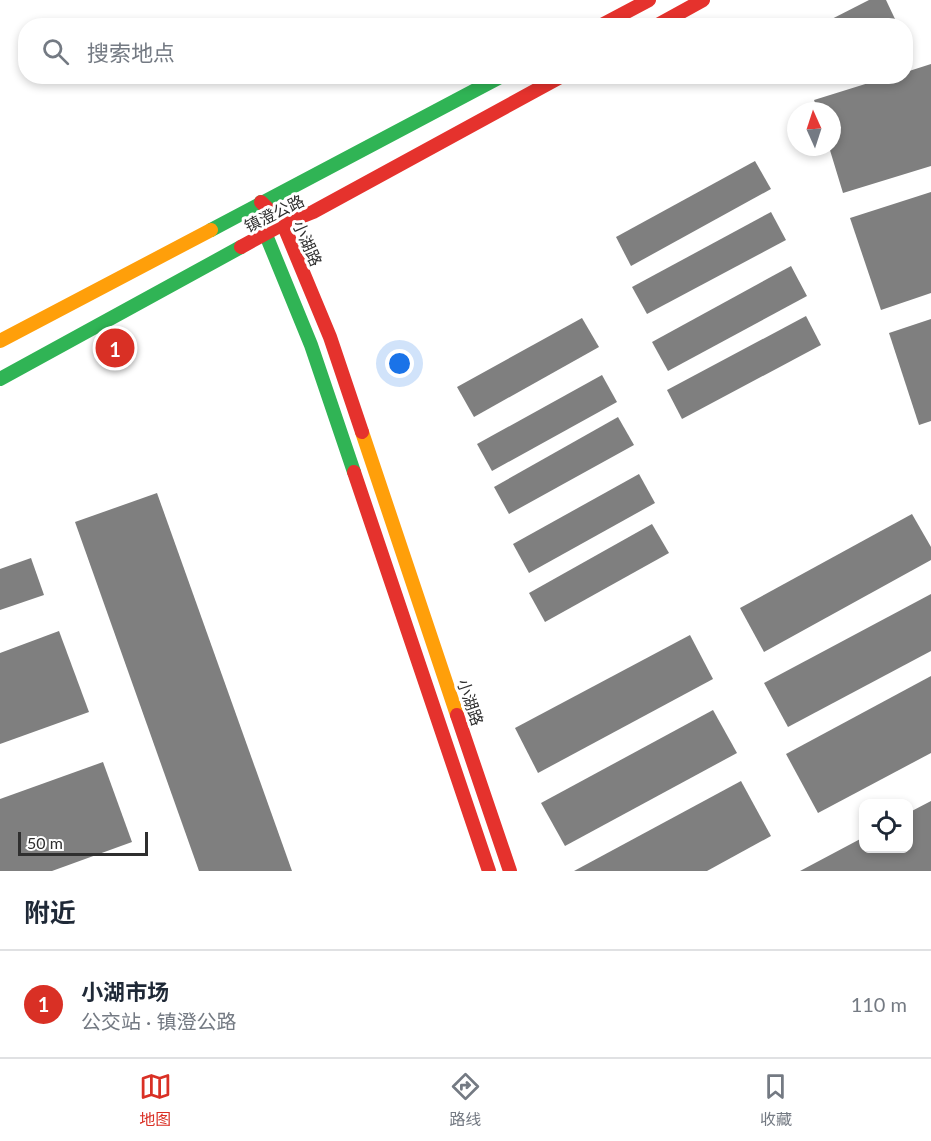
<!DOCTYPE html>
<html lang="zh">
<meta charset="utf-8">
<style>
:root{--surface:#fff;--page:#f6f6f7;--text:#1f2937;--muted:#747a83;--line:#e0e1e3;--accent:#d93025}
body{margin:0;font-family:Lato,"Noto Sans SC",sans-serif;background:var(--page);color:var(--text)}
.controls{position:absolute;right:18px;bottom:18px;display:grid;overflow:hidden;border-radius:12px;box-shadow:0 3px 9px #0003}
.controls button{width:54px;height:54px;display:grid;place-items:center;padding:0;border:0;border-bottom:2px solid var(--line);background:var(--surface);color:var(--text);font:30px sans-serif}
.compass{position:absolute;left:787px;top:102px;width:54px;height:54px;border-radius:50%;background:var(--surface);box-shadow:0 3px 9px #0003;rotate:357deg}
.scale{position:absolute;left:18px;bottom:15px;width:130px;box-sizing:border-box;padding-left:6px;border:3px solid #2f2f2f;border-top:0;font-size:16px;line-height:21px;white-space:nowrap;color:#2f2f2f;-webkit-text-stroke:4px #fff;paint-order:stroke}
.you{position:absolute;left:400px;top:364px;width:21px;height:21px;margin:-15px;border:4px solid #fff;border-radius:50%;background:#1a73e8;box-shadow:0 0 0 9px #1a73e833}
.badge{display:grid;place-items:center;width:39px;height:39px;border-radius:50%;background:var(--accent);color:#fff;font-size:20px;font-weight:700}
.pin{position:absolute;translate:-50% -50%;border:3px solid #fff;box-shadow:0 2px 6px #0006}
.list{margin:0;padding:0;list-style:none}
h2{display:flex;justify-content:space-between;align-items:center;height:78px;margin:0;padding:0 24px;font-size:26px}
h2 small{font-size:20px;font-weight:400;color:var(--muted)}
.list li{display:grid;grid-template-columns:39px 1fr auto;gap:18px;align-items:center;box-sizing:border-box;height:108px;padding:0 24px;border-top:2px solid var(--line)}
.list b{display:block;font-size:22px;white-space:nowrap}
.list p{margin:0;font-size:20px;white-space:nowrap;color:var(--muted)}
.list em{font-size:20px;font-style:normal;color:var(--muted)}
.icon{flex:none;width:33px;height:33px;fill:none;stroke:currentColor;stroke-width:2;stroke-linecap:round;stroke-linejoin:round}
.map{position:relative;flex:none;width:931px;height:871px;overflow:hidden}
.search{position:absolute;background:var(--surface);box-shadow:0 3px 9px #0003;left:18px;right:18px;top:18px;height:66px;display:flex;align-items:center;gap:15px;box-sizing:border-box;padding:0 21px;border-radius:24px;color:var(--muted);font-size:22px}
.sheet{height:186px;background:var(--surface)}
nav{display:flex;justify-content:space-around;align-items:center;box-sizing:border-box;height:84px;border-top:2px solid var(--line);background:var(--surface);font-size:16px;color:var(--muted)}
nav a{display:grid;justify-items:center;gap:3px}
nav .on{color:var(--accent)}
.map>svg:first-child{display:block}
</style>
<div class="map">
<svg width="931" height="871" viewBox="0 0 931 871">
<rect width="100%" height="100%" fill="#fff"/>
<g fill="#7f7f7f">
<polygon points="869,0 886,0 895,19 882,26 818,26"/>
<polygon points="931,64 931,166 843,193 829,147 832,147 832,111 818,111 814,100 891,76 906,76 906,72"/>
<polygon points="755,161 771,189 631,266 616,237"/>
<polygon points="931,192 931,293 881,310 850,218"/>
<polygon points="771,212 786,240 647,314 632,287"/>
<polygon points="791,266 807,296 668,371 652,342"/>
<polygon points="806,316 821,345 682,419 667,390"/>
<polygon points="582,318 599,347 474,417 457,387"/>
<polygon points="931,319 931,421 919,425 889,333"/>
<polygon points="602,375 617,402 492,471 477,444"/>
<polygon points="618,417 634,445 509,514 494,487"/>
<polygon points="639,474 655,503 529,573 513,544"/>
<polygon points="157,493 292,871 199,871 75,522"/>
<polygon points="912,514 931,547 931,560 764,652 740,608"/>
<polygon points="652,524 669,553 545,622 529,593"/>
<polygon points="31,558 44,595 0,610 0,569"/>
<polygon points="931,594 931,651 788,727 764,683"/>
<polygon points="59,631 89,712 0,744 0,653"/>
<polygon points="690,635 713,679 538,773 515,728"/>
<polygon points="931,676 931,753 818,813 786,754"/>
<polygon points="713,710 737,753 565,846 541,803"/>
<polygon points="103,762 132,842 52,871 0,871 0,799"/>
<polygon points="741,781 771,836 707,871 574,871"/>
<polygon points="931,801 931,871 800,871 864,837 864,848 908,848 908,813"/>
</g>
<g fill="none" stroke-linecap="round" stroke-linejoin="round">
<g stroke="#30b455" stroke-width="14">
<polyline points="261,202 266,235 311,345 354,472"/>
<polyline points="211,230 502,76"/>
<polyline points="0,379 241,247"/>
</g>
<g stroke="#ff9f0a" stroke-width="14">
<polyline points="0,341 211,230"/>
<polyline points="362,432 457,715"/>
</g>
<g stroke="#e5322d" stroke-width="14">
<polyline points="600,26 649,0"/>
<polyline points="656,26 703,0"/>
<polyline points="261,202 283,224 330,337 362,432"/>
<polyline points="241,247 283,224 313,212 562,76"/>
<polyline points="354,472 489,871"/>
<polyline points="457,715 510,871"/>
</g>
</g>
<g text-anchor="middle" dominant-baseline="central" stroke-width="6" stroke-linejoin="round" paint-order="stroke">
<g font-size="16" fill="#2f2f2f" stroke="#fff">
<text transform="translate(274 213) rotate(-26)">镇澄公路</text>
<text transform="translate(308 243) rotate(66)">小湖路</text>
<text transform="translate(471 702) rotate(71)">小湖路</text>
</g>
</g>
</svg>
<div class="controls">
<button><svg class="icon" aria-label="locate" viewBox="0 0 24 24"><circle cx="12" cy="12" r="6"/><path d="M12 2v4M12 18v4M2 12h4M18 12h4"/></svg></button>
</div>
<svg class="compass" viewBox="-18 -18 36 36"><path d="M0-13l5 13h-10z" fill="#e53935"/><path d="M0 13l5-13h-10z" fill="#747a83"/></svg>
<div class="scale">50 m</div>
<div class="you"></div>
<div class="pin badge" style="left:115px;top:348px">1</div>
<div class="search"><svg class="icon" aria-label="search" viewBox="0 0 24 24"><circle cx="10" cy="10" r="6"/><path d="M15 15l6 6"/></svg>搜索地点</div>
</div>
<section class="sheet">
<h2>附近<small></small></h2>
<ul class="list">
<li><span class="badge">1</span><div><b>小湖市场</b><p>公交站 · 镇澄公路</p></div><em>110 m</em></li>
</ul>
</section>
<nav>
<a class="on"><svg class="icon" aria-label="map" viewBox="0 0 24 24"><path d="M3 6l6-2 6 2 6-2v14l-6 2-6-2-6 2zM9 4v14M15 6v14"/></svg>地图</a>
<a><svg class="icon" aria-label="directions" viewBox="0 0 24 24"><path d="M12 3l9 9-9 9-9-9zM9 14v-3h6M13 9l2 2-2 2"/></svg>路线</a>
<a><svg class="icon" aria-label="saved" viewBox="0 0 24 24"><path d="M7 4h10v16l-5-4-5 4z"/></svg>收藏</a>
</nav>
